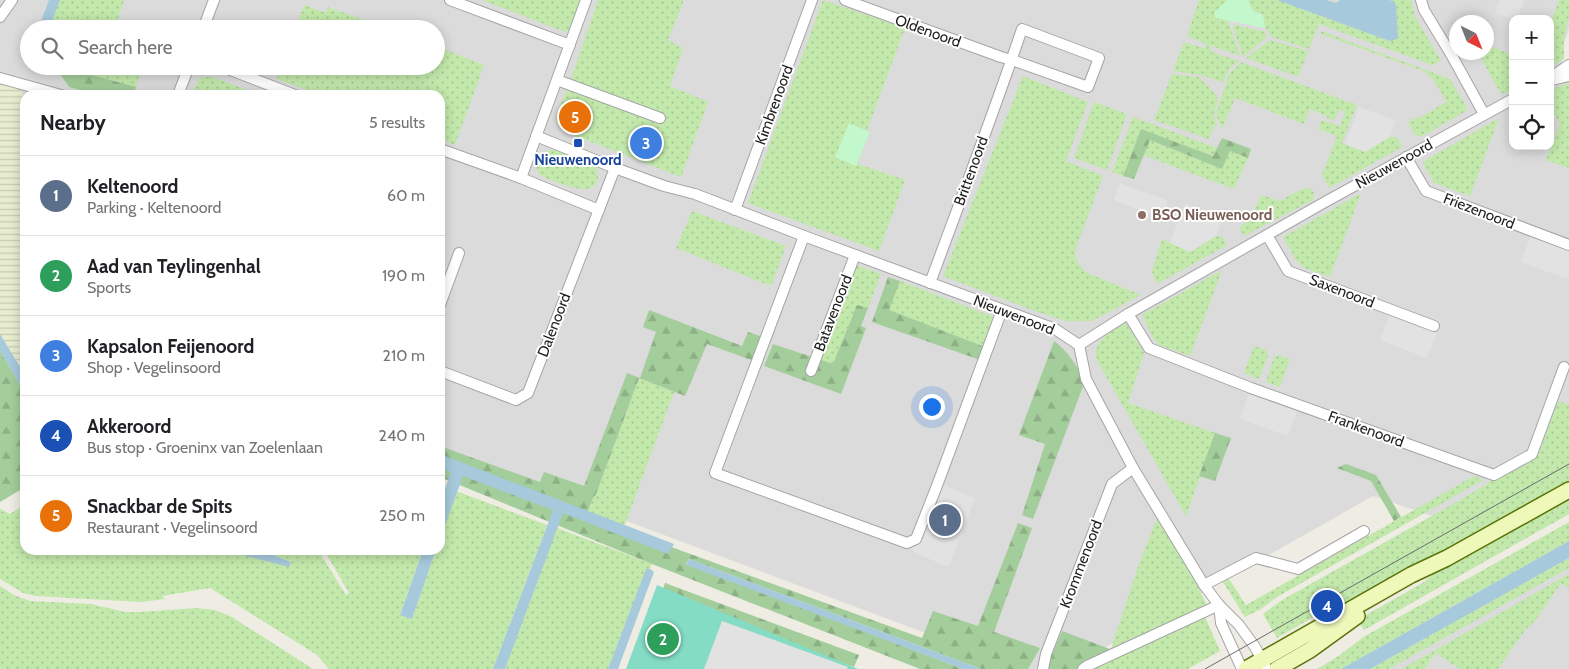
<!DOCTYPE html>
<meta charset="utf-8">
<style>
:root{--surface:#fff;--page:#f6f6f6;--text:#202124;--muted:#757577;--line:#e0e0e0;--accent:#db2777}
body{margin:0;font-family:Cabin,sans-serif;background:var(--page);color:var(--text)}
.controls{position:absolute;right:15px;top:15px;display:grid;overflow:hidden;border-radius:10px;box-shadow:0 2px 12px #0003}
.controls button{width:45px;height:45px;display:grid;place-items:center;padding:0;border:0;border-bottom:1px solid var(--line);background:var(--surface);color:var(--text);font:25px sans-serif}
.compass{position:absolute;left:1449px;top:15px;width:45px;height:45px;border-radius:50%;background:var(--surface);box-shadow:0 2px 12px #0003;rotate:137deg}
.you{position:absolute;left:931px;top:406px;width:18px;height:18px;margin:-12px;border:4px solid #fff;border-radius:50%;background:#1a73e8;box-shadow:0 0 0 8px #1a73e833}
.badge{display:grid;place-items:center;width:32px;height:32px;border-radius:50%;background:var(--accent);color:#fff;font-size:16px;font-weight:700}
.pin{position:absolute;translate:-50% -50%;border:2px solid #fff;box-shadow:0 1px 5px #0006}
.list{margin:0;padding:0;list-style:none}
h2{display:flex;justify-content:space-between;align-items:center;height:65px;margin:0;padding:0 20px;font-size:21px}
h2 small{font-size:16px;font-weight:400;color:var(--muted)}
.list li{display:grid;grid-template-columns:32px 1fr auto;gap:15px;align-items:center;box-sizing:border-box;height:80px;padding:0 20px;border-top:1px solid var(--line)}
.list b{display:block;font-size:19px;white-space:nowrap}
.list p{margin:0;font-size:16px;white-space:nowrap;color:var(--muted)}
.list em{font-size:16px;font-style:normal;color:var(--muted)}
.icon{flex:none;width:28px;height:28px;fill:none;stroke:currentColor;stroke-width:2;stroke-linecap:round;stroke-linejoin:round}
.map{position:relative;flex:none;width:1569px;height:669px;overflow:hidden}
.search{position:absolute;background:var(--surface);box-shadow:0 2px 12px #0003;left:20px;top:20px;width:425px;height:55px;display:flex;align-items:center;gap:12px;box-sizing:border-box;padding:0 18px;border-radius:28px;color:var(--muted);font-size:19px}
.panel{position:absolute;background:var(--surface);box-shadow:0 2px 12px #0003;left:20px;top:90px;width:425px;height:465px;border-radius:15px}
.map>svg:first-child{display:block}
</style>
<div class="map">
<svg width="1569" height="669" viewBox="0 0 1569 669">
<defs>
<pattern id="farmland-rules" width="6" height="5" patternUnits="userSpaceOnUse" patternTransform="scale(1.25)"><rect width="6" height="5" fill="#e8edd0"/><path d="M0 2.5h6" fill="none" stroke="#c7cbb2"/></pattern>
<pattern id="grass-dots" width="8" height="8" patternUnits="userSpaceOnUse" patternTransform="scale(1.25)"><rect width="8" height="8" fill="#c2e8ab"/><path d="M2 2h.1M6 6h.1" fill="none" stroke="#a6c793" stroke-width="1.8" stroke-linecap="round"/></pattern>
<pattern id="forest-firs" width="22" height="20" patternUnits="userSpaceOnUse" patternTransform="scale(1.25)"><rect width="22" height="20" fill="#a3cd9a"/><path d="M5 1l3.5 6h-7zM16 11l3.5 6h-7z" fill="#8cb084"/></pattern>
</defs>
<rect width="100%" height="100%" fill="#efece4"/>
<g fill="#dcdbdb" fill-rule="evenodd">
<path d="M 0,0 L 1569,0 L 1569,29 L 1559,56 L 1569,77 L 1569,422 L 1545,479 L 1468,528 L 1373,496 L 1067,669 L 1021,669 L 440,451 L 440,95 L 25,95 L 25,127 L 0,116 ZM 1513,19 L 1550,19 L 1550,146 L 1513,146 ZM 1456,22 L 1486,22 L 1486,52 L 1456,52 ZM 29,29 L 436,29 L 436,66 L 29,66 Z"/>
<polygon points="1569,554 1569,669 1372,669"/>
</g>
<polygon fill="url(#farmland-rules)" points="0,85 19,87 25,98 25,375 0,334"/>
<g fill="url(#grass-dots)">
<polygon points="60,0 124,0 115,29 49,29"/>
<polygon points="482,0 582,0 571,29 565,32"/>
<polygon points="598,0 684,0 668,40 683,48 670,86 708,102 681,177 563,131 557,123 557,112 568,88"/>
<polygon points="823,0 905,28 855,163 905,180 879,251 748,203"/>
<polygon points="1199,0 1227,0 1215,13 1217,18 1228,21 1240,56 1209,45 1212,52 1239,61 1230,68 1223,82 1200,75 1173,71 1184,42 1207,49 1204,43 1187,36"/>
<polygon points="1248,0 1277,0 1387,40 1398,38 1396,5 1394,1 1388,0 1411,0 1415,16 1441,61 1432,65 1319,24 1309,49 1272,37 1265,28 1262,14 1253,11"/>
<polygon points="1559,0 1569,0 1569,16 1564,40 1564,59 1550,67 1550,24"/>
<polygon points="304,5 326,13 328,7 388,29 295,29"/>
<polygon points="1235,25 1263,31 1266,35 1266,38 1243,57 1233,27"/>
<polygon points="1321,31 1450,79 1466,106 1466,111 1421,137 1415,135 1408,123 1412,118 1416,119 1447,102 1432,78 1423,71 1321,34"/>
<polygon points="1270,40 1308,51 1298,77 1246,58"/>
<polygon points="1487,45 1513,55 1513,89 1504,94 1499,91 1479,54 1479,53 1486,52"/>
<polygon points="436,46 484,65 455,145 440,139 440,95 320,95 277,79 281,66 436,66"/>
<path d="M 1241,62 L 1357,105 L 1342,143 L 1365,152 L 1390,137 C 1397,136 1401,141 1402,147 L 1329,188 L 1322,175 L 1337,136 L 1318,129 L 1322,120 L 1340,126 L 1345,112 L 1339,110 L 1334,120 L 1327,118 L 1326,116 L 1310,109 L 1304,124 L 1235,98 L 1222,129 L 1221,128 L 1216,114 L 1229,74 Z"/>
<polygon points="79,66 140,66 142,67 136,87 77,71"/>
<path d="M 1172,74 L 1199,77 L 1217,96 C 1220,107 1210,109 1217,125 L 1214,126 L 1209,139 L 1154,120 Z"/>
<polygon points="1023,76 1088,102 1066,161 1103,176 1077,245 1075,254 1077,261 1085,272 1141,295 1092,321 1066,321 1038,312 943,276"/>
<polygon points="200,77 213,77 259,95 191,95"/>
<polygon points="1569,83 1569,168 1546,160 1560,124 1550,106 1550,90"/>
<polygon points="1094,102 1127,114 1107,170 1074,158"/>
<polygon points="1133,117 1217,148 1213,156 1141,129 1123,176 1112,172"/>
<polygon points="1499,118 1470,196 1434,183 1423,163 1424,161"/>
<polygon points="1150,140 1222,169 1230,151 1248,158 1234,189 1143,155"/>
<path d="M 554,150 L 596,166 C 596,169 598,175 598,178 C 594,202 553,180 540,176 L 536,167 L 536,163 L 546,151 Z"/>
<path d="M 1305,188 L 1311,189 L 1314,193 L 1313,200 L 1244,236 L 1239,228 C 1251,220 1256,208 1261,195 L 1281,201 L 1292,194 Z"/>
<polygon points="1361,193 1330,277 1304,268 1296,260 1283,237"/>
<polygon points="692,211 786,246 771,286 676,248"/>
<polygon points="1216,236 1223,237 1227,245 1157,284 1153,275 1152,271 1162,239 1190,252"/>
<polygon points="848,262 881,274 868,308 857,305 833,364 812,357"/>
<polygon points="1222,270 1190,356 1159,345 1153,338 1142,315"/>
<polygon points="900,281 994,317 993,325 985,347 888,310"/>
<path d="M 1126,323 L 1144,353 L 1128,403 L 1215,433 L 1186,516 L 1102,369 C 1100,365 1096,359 1096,354 C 1095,339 1115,329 1126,323 Z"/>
<polygon points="1254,346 1266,350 1268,356 1259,379 1244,373"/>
<polygon points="1279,355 1290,359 1280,387 1266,382 1274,357"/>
<polygon points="639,378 674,392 623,530 586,516 592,500 596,494"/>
<polygon points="1558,401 1569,405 1569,481 1335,614 1331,607 1277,638 1263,614 1282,600 1462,499 1490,482 1489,478 1494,480 1499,479 1538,456"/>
<polygon points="1474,476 1483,480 1277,597 1261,609 1245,617 1221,579 1227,576 1246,605"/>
<polygon points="456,491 547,525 493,669 329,669 317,655 210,588 162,596 165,599 141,602 36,596 23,593 0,579 0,509 10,514 25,504 25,550 239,550 242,555 291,562 260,550 318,550 346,595 349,593 324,550 423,550 400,614 412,619 436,550 440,550 440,539"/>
<polygon points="1569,496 1569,514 1364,630 1357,620 1421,584 1441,568"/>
<polygon points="1158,515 1183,558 1207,605 1111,649 1138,567"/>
<polygon points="1569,522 1569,541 1341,669 1317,669 1337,657 1365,636"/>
<polygon points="557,528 652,564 650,569 646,570 608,669 505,669"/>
<polygon points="1569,558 1569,568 1389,669 1370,669"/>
<polygon points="1569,574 1569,588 1561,583 1535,621 1525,630 1498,669 1460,669 1435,653 1425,669 1402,669"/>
<polygon points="0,586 14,595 30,601 91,604 125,612 141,612 196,608 215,610 232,617 313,669 0,669"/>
<polygon points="1205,617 1220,651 1188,669 1091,669"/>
</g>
<g fill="url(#forest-firs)">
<polygon points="57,66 79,66 77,71 136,87 134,95 97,95 69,87 56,68"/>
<polygon points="1141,129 1213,156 1222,138 1251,149 1248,158 1230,151 1222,169 1150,140 1134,179 1123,176"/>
<polygon points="888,277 900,281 889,310 985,347 980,360 872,322"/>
<polygon points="857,305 868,308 861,326 866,328 841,394 764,366 773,344 833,364"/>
<polygon points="649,310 742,346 748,332 763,337 754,361 707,344 685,396 639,378 596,494 592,500 586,516 922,638 933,611 978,626 1018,523 1032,528 994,632 1040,648 1028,669 981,669 689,559 686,564 963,669 920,669 652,564 440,477 440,446 540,482 544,472 584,486 627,373 640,378 656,332 643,327"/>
<path d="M 1054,341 C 1069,352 1076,365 1085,381 L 1033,519 L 1022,515 L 1045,444 L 1019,435 Z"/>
<polygon points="0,351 25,393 25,487 0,502"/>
<polygon points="1215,433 1231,438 1215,481 1199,476"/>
<polygon points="1346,464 1376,475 1401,517 1394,521 1371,481 1337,468"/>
<polygon points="665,583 859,655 854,667 661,596"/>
<polygon points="1062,631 1110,649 1087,660 1077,669 1046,669"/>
</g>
<g fill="#c2f8cc">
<polygon points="1227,0 1248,0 1253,11 1263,15 1265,28 1216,18 1214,13"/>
<polygon points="849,123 870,132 856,166 835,157"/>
</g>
<polygon fill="#84dcc4" points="657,585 858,669 626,669"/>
<g fill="#e2e2e2">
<polygon points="1500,0 1524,0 1517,19 1513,19 1495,13"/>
<polygon points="1359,107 1396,120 1390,137 1365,152 1345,144"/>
<polygon points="1120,183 1168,201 1162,219 1114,200"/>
<polygon points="1185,204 1222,219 1216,236 1190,252 1170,243"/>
<polygon points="1534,226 1569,239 1569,273 1567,279 1521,262"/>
<polygon points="1393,304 1441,322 1427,358 1380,340"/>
<polygon points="1251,388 1299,405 1288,436 1240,419"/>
<polygon points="938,483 975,498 949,567 915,553 907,543 916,539"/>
<polygon points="722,621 848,667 847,669 704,669"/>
</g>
<g fill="#a6c9db">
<polygon points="49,0 60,0 49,29 38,29"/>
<polygon points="1277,0 1326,0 1336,3 1340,0 1388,0 1394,1 1396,5 1398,38 1392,41 1387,40"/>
<polygon points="0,334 25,375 25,393 0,351"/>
<polygon points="440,454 674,544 668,554 563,513 505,669 493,669 553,510 463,476 440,539 440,503 451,472 440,468"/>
<polygon points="1569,541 1569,558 1370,669 1341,669"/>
<polygon points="239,550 260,550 291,562 289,567 242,555"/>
<polygon points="423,550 436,550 412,619 400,615"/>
<polygon points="689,559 981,669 963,669 686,565"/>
<polygon points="646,569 650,569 654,572 618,669 608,669"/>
</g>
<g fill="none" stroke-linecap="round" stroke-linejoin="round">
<defs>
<g id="street">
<polyline points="450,0 570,45"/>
<path d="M 845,0 L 1001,57 L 1012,60 L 1088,87 L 1099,58 L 1022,29 C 993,115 961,199 930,283"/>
<polyline points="1421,0 1424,10 1452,56 1484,114"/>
<polyline points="0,17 12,0"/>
<polyline points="203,29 214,0"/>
<polyline points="220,66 295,95"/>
<polyline points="0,78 61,95"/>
<polyline points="1550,78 1569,65"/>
<polyline points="557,80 660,118"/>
<polyline points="1551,80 1569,76"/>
<polyline points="178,95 189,66"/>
<polyline points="536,136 615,168 664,186 695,194 804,236 1055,329 1079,345"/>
<polyline points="440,149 521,178 599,210"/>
<polyline points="1406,157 1426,191 1569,245"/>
<polyline points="521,178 586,0"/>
<polyline points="735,210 812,0"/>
<polyline points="1267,235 1288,271 1434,326"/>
<polyline points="804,236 715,473 907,543 916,539 938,483 1002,310"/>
<polyline points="440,305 459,253"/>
<polyline points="1128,314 1149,348 1251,388 1494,475 1532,454 1564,367"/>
<polyline points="1079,345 1128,314 1325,202 1513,99"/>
<polyline points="1079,345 1086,379 1133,468 1204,585 1219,605 1239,625 1255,647 1267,669"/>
<polyline points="440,371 516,400 528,393 615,168"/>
<polyline points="811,371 855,255"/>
<polyline points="1204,585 1256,558 1298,569 1364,531"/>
<polyline points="1219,605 1221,623 1242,669"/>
<polyline points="1043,669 1046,654 1112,484 1133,468"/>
<polyline points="1083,669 1087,666 1219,605"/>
</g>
<g id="secondary">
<polyline points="1246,669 1411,575 1447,558 1569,490"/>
<polyline points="1277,669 1310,650 1357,616"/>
</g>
</defs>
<use href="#street" stroke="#a5a5a5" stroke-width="12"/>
<use href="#secondary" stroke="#5b7308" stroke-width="18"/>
<use href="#street" stroke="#fff" stroke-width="10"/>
<use href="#secondary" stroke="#eef8b9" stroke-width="15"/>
<polyline stroke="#6c6c6c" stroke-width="1" points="1205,669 1569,464"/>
</g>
<rect fill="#1a4fb4" stroke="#fff" stroke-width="2" x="573" y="138" width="10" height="10" rx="2.5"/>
<circle fill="#8d6e63" stroke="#fff" stroke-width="2" cx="1142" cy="215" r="5"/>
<g text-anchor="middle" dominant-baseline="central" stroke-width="4" stroke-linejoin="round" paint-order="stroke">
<g font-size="15" fill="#1e1e1e" stroke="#fff">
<text transform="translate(928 31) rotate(20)">Oldenoord</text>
<text transform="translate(774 105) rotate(-70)">Kimbrenoord</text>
<text transform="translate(1394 164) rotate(-29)">Nieuwenoord</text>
<text transform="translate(971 171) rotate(-70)">Brittenoord</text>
<text transform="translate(1479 211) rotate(21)">Friezenoord</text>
<text transform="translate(1342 291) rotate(21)">Saxenoord</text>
<text transform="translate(833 313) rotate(-69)">Batavenoord</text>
<text transform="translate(1014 315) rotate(21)">Nieuwenoord</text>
<text transform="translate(554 325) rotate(-69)">Dalenoord</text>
<text transform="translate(1366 429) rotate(20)">Frankenoord</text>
<text transform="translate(1081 564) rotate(-69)">Krommenoord</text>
</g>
<g font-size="15" font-weight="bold" fill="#164399" stroke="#fff">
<text x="578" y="160">Nieuwenoord</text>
</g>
<g font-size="15" font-weight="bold" fill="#785e54" stroke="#fff" text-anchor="start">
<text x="1152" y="215">BSO Nieuwenoord</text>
</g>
</g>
</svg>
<div class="controls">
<button>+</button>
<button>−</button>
<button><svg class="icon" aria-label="locate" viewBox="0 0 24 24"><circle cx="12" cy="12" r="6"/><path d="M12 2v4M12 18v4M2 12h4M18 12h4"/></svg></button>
</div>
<svg class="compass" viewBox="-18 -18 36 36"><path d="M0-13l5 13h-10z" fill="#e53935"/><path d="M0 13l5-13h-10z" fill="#757577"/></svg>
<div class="you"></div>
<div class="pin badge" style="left:945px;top:520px;background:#5c6f8a">1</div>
<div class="pin badge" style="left:663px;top:639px;background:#2e9e5b">2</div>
<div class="pin badge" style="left:646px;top:143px;background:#3f7fe0">3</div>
<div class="pin badge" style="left:1327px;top:606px;background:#1a4fb4">4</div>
<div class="pin badge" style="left:575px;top:117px;background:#e8710a">5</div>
<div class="search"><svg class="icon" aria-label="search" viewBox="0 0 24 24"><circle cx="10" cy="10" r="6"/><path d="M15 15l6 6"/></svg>Search here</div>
<section class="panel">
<h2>Nearby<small>5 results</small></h2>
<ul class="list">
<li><span class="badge" style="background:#5c6f8a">1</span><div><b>Keltenoord</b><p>Parking · Keltenoord</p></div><em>60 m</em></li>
<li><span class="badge" style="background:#2e9e5b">2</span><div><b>Aad van Teylingenhal</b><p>Sports</p></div><em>190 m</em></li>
<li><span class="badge" style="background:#3f7fe0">3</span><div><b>Kapsalon Feijenoord</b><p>Shop · Vegelinsoord</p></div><em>210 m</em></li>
<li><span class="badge" style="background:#1a4fb4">4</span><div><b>Akkeroord</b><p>Bus stop · Groeninx van Zoelenlaan</p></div><em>240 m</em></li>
<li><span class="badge" style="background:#e8710a">5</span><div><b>Snackbar de Spits</b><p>Restaurant · Vegelinsoord</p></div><em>250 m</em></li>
</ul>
</section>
</div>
